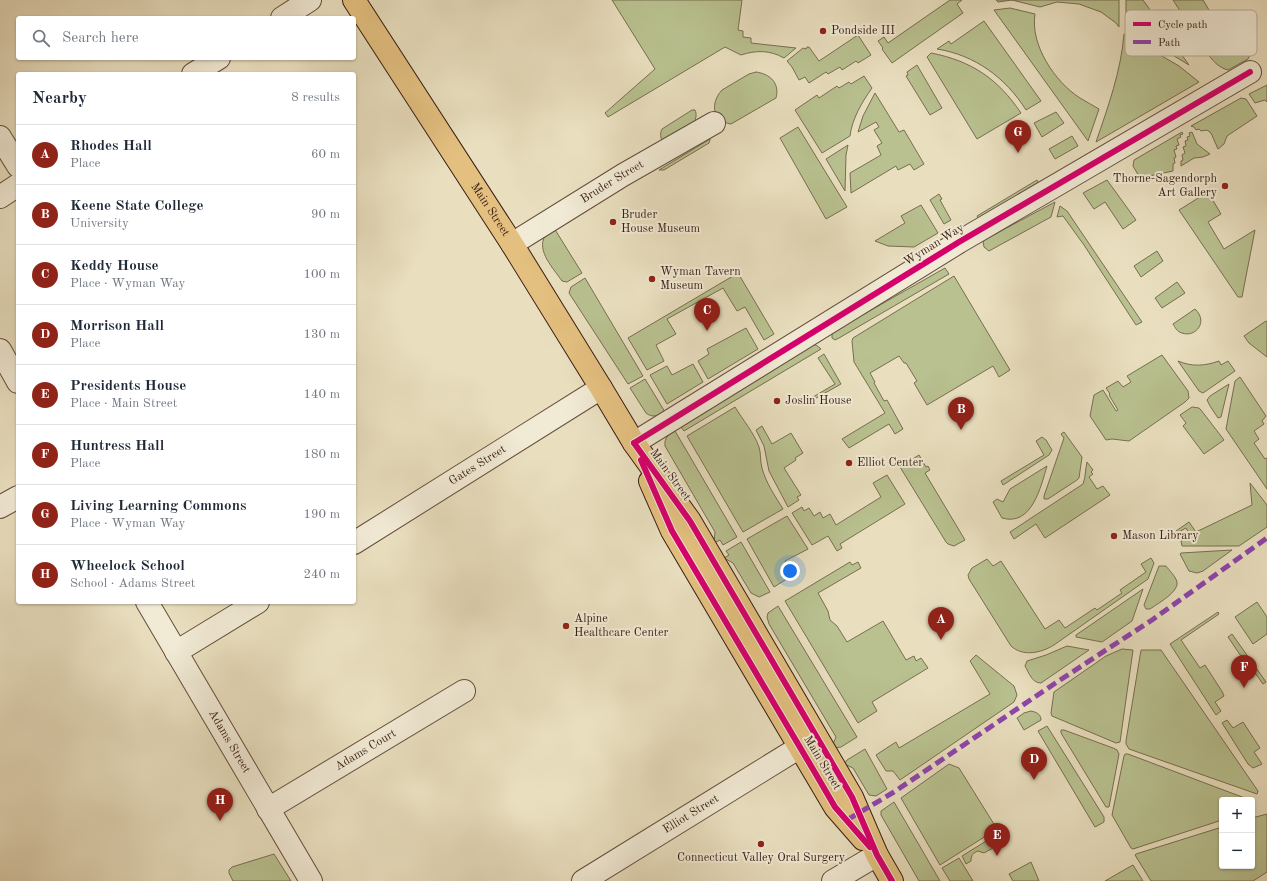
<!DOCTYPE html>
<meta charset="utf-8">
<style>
:root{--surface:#fff;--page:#f2f2f3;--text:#1f2937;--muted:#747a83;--line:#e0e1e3;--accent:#8f2418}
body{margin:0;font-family:"Old Standard TT",serif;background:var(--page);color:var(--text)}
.controls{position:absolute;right:12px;bottom:12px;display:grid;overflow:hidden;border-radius:4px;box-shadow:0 1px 3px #0004}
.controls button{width:36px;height:36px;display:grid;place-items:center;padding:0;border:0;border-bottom:1px solid var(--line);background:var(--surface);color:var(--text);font:20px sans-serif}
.you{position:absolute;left:790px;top:571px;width:14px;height:14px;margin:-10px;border:3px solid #fff;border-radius:50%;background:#1a73e8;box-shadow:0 0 0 6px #1a73e833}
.badge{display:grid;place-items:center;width:26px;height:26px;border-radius:50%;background:var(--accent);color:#fff;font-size:13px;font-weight:700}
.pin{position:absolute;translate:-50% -33px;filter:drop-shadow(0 1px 2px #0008)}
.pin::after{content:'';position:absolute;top:21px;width:14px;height:12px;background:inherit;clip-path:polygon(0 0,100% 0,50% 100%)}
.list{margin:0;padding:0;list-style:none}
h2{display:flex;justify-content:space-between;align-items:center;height:52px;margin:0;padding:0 16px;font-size:17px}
h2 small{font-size:13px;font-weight:400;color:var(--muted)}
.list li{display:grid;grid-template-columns:26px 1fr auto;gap:12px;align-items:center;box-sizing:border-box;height:60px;padding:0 16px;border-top:1px solid var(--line)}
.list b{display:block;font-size:15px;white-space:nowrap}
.list p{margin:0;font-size:13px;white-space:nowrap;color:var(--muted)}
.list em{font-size:13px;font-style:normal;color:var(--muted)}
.icon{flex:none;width:22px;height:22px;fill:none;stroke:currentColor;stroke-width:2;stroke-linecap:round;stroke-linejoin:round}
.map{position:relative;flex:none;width:1267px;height:881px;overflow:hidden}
.search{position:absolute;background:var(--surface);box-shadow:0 1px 3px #0004;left:16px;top:16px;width:340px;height:44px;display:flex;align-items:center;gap:10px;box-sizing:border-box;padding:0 14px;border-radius:4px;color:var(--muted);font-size:15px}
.panel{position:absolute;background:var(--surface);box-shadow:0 1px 3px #0004;left:16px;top:72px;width:340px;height:532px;border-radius:4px}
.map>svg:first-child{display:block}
</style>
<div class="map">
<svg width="1267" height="881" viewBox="0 0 1267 881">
<rect width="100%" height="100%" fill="#e9dfbf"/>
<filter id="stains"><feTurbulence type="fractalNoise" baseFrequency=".005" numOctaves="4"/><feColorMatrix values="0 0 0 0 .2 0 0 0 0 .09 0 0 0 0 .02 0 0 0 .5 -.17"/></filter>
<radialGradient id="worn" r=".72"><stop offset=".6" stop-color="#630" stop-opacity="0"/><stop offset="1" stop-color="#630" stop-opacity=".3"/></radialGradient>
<g fill="#b9c190" stroke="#786e50">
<path d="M 612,0 L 742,0 L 738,30 L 743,31 L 743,37 L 751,38 L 751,43 L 796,48 L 784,58 C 770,50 756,50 741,55 L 725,47 L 608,117 L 605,113 L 655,69 Z"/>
<polygon points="950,0 962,0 957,4 963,13 892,63 882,49 883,48 878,41 884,37 888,43"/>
<polygon points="996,0 1119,0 1119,27 1116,23 1101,12 1079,4 1057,2 1040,7 1012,0 998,2"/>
<polygon points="1126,0 1143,0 1189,65 1151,42 1126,29"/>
<path d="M 1173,0 L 1203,0 L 1234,52 L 1240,48 L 1245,47 L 1250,55 L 1248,59 L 1228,70 C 1220,68 1215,63 1210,57 Z"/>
<path d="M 1010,8 L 1035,14 C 1030,45 1055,82 1080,98 C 1086,102 1093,105 1099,109 L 1088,141 L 994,10 Z"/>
<path d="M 984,21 L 1041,101 L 1026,110 C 1006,78 975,55 937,49 L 949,41 L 951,44 Z"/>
<path d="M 1124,34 L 1179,66 L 1199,82 L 1096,142 C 1108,107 1121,71 1124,34 Z"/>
<polygon points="858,35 871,55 858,63 856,61 842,70 840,67 828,74 826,72 809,83 805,77 799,80 792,67 787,61 803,48 806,49 807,47 809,47 819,61"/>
<path d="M 931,53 C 972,61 998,79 1021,113 L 977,139 L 927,57 Z"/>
<polygon points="917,65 942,108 930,115 906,76 908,75 907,72"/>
<path d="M 756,72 C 770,74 780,83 776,98 L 731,124 C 712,121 710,103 722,90 L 749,74 Z"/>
<path d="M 864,76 L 872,88 C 862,102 852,119 850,136 L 822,153 L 795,110 L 817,95 L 819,98 L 837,86 L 839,88 L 849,82 L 851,84 Z"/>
<polygon points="1267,85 1267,102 1265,100 1255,103 1249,94"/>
<polygon points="875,93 899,132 904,130 924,164 914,170 910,164 898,170 896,166 851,193 850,173 881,155 877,146 882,143 874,130 879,127 876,122 858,132 863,116"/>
<polygon points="1241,98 1246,99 1257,116 1227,136 1224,144 1218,149 1211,133 1207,130 1201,131 1199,129 1196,130 1194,127 1191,126"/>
<path d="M 692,110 L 695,110 C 697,114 696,118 694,123 L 663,141 C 660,138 660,133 662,129 Z"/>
<polygon points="1056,112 1064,123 1042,137 1034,123"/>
<polygon points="798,127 847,207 826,219 780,138"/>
<polygon points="1182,132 1183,134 1180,135 1181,137 1177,139 1179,145 1176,146 1177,149 1174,150 1176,157 1174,158 1175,163 1173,164 1173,171 1140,178 1133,166 1134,160"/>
<polygon points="1192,132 1197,144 1210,154 1203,157 1194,158 1181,166 1181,161 1183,160 1182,155 1185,153 1183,147 1186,146 1185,141 1188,140 1187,137 1190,136 1189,133"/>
<polygon points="1072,136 1078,146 1055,159 1049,149"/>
<polygon points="710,139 710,140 709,143 664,170 659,170"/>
<polygon points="848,145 846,155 845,191 826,159"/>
<polygon points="1037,180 1039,184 979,219 977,216"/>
<polygon points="1107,180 1136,220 1123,229 1105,202 1094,209 1083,193"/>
<polygon points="1208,192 1221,214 1208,222 1224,249 1255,230 1242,297 1238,297 1179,210"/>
<polygon points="939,194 942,199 940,200 951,220 944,224 930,200"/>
<polygon points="1055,202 1051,217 989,251 984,247 983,241 986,239"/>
<polygon points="921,205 938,233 914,247 888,246 875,241 905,223 901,216"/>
<polygon points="1060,206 1067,211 1142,322 1136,325 1084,245 1063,216 1057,217"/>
<path d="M 554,228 L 582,273 L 567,282 L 562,281 C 554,269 536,251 545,236 C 547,233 551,231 554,228 Z"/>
<polygon points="1157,251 1163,261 1141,277 1134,266"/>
<polygon points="945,268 949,274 839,338 835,340 832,338 832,333 836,330"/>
<polygon points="738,273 774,334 764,340 745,307 737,311 723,288 667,319 676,334 656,345 664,361 647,370 628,338"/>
<polygon points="954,276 1010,370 999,377 993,366 927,405 914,383 917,381 906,363 904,363 899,356 870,373 875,382 874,383 884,401 887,400 903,429 895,434 889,424 849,448 842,439 885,413 854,362 852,341 853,338"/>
<polygon points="585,278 643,376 628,384 569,293 571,287"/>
<polygon points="1177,282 1185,293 1162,308 1155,298"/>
<path d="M 1195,309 C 1209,322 1195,338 1182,333 C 1177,332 1175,327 1173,324 Z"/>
<polygon points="1266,321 1267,322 1267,357 1249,343 1244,336"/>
<polygon points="746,328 758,349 708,379 698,361 709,354 707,349"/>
<polygon points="813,345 816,345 821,349 684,431 680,426"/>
<polygon points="824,354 841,384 809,402 808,400 835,384 818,358"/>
<polygon points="1162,355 1188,391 1189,398 1185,402 1129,441 1112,439 1106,440 1090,416 1094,395 1103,390 1116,411 1118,410 1109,395 1110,394 1106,388 1118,381 1123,387 1131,382 1127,376"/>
<path d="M 1178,361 C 1192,367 1205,366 1219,361 L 1221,365 L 1228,361 L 1235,371 L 1203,393 L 1199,391 Z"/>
<polygon points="693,364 703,382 667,404 650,375 667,366 672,375"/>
<polygon points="1240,377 1266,416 1262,421 1264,424 1254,431 1259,439 1254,443 1265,459 1267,458 1267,489 1226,429 1235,381"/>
<path d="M 645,379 L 665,412 C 658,416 652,418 646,413 L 630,388 Z"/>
<polygon points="1229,384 1221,417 1218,418 1210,406 1207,400 1210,396"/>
<path d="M 735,407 C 743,420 754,433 759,447 C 761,453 760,461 762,468 C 766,483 775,496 783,509 L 743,532 L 687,436 Z"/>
<polygon points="1192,407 1199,408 1201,410 1224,440 1204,454 1183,426 1186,423 1180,415"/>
<polygon points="762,426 772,444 791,433 803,453 795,458 796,460 784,468 801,495 797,497 799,500 788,507 769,471 764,446 756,430"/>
<path d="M 675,431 L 737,537 L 723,545 L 720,540 L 714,543 L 715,532 L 665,446 C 664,438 668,435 675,431 Z"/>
<polygon points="1064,432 1082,457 1079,478 1077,480 1048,499 1044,499 1044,496 1064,438 1061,434"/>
<polygon points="1042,437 1046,440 1052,450 1049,455 1003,485 1001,481 1044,455 1036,441"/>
<polygon points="919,455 926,467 928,466 930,470 925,473 965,540 954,546 948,544 946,542 900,467"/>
<path d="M 1087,462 L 1093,470 L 1091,472 L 1093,474 L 1089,477 L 1097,489 L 1103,486 L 1110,495 L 1045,538 L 1036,524 L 1014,539 L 1010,532 L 1083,484 C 1086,477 1085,469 1087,462 Z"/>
<path d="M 1047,466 C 1041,486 1032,527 1002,518 L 993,502 L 997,499 L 1003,502 L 1010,489 Z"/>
<polygon points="887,475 905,504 840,544 842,548 837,551 828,536 812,545 792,513 802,507 804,511 809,508 814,516 820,512 823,518 830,514 836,525 881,497 873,483"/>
<polygon points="1250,483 1267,505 1267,527 1239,546 1182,546 1181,541 1190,535 1186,528 1177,533 1176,531 1189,522 1196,532 1252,505"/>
<polygon points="787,516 808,549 785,561 793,575 774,587 747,539"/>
<polygon points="741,542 770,592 759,597 751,593 733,563 724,558 729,555 726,551"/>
<polygon points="1232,550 1203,571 1197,573 1189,571 1180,554 1181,553"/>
<path d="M 1151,558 L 1154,563 L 1148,579 L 1054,645 C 1041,653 1023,657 1011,646 L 969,579 L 968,575 L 972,568 L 987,559 L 993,566 L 1001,561 L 1045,629 L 1059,620 L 1065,628 L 1095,608 L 1097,610 L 1122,593 L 1120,590 L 1146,572 L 1141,564 Z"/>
<polygon points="850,562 852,565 858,562 861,568 818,593 828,611 830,620 837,626 847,642 883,621 906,660 914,656 916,661 921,658 928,668 872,702 877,711 858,723 785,601"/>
<path d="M 1159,566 L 1166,566 C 1169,570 1176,577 1177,582 C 1179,592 1157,604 1150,609 L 1146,609 L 1144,605 Z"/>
<polygon points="1143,589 1132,621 1102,642 1076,637 1076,635"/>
<polygon points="1257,602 1267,617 1267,634 1253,644 1235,617"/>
<polygon points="778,606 857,737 841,747 834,748 833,744 836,737 769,624 767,617 768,613"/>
<polygon points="1218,612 1219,614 1181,640 1200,668 1205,665 1223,693 1223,694 1224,696 1215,702 1221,711 1216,715 1170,644"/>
<polygon points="1232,634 1266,682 1263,684 1255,673 1253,674 1228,637"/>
<path d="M 1067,646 L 1089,650 L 1041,683 C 1032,683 1029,673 1025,666 L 1027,661 L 1046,655 Z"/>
<polygon points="1122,649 1133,650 1120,742 1116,743 1052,716 1051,713 1054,692 1106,656"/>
<polygon points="1141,650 1161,650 1258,791 1257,794 1129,749 1126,744 1126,741"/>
<polygon points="976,655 1014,686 1017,695 1014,702 900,780 893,771 886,771 876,755 896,742 899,748 990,694 970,661"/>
<path d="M 1031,711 C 1036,712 1041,714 1041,720 L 1024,730 L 1017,718 L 1024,713 Z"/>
<polygon points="1227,720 1233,728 1243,722 1260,748 1254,752 1262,764 1253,768 1248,764 1222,723"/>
<polygon points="1047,726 1104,817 1104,822 1095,827 1038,731"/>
<polygon points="1061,730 1064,730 1113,748 1117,750 1119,754 1109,807 1106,807 1061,733"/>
<polygon points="865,749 887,789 876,796 869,795 853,768 844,764 847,760"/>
<polygon points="1125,754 1128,754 1250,800 1222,800 1222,820 1133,849 1131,848 1112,815 1124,756"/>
<polygon points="949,764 959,768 997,829 940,865 901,798"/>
<polygon points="894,802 940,881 919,881 881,815 881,811"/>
<polygon points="1267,814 1267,872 1253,881 1151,881 1135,855 1136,854 1222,827 1222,866 1252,866 1252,818"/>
<path d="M 996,835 L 1003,846 L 996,851 L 993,848 L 984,853 L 978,851 C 973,853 971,855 971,861 L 966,864 L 962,856 Z"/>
<polygon points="274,854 291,881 233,881 229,873 229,870 232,867"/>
<polygon points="959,858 973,881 950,881 942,868"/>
<polygon points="1031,862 1039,881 1013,881 1009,874"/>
<polygon points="1133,865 1143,881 1105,881 1131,866"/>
</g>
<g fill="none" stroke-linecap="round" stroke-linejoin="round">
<defs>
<g id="minor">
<polyline points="282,18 310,0"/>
<polyline points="193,74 219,58"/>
<polyline points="0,137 18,166"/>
<polyline points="0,197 18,185"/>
<path id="s1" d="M 512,244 L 623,175 L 714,123"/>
<polyline points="0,350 18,382"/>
<polyline points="634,443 959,242 1250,72"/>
<polyline points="0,507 18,497"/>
<path id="s2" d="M 354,543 L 601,388"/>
<path id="s3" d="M 147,602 L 311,881"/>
<polyline points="176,652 258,602"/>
<path id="s4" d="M 268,809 L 464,691"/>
<path id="s5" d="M 583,881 L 800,747"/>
<polyline points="833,881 877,855"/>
</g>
<g id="major">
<path id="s6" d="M 354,0 L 512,244 L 601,388 L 634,443 L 690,521 L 852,797 L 877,855 L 892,881"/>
<polyline points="650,481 672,531 835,807 863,839"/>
</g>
</defs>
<use href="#minor" stroke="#644d3c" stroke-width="24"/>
<use href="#major" stroke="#381c11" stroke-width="24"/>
<use href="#minor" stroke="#f1ead5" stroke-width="22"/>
<use href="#major" stroke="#e4c080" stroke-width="22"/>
<polyline stroke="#8e44ad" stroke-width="5" stroke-dasharray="10 5" stroke-linecap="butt" points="847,820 894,792 1057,682 1152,620 1267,538"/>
<defs>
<g id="cycleway">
<polyline points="634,443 959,242 1250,72"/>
<polyline points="634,443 690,521 852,797 877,855 892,881"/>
<polyline points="641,460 672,531 814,771 835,807 870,847"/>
</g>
</defs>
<use href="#cycleway" stroke="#f1ead5" stroke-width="8"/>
<use href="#cycleway" stroke="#d6006c" stroke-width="6"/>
</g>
<g fill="#8f2418" stroke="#f1ead5" stroke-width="1.5">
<circle cx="823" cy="31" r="4"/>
<circle cx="1225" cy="186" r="4"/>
<circle cx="613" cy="222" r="4"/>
<circle cx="652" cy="279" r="4"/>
<circle cx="777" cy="401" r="4"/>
<circle cx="849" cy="463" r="4"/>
<circle cx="1114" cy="536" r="4"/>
<circle cx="566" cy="626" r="4"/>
<circle cx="761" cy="844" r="4"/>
</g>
<g text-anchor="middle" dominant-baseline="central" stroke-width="4" stroke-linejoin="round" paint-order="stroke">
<g font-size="12" fill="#381c11" stroke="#f1ead5" text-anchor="start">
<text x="831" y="31">Pondside III</text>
<text x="1217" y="179" text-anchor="end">Thorne-Sagendorph<tspan x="1217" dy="14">Art Gallery</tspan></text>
<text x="621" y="215">Bruder<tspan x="621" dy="14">House Museum</tspan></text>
<text x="660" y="272">Wyman Tavern<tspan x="660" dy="14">Museum</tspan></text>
<text x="785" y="401">Joslin House</text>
<text x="857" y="463">Elliot Center</text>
<text x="1122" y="536">Mason Library</text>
<text x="574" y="619">Alpine<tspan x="574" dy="14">Healthcare Center</tspan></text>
<text x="761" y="858" text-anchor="middle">Connecticut Valley Oral Surgery</text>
</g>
<g font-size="12" fill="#381c11" stroke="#f1ead5">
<text stroke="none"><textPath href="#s1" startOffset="118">Bruder Street</textPath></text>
<text stroke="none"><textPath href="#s6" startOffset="250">Main Street</textPath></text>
<text transform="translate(934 245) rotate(-32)">Wyman Way</text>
<text stroke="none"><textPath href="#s2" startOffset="146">Gates Street</textPath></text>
<text transform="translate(670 475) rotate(54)">Main Street</text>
<text stroke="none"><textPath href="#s3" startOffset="162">Adams Street</textPath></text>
<text stroke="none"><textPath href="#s4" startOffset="114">Adams Court</textPath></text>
<text transform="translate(822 763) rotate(59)">Main Street</text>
<text stroke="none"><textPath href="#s5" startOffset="127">Elliot Street</textPath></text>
</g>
</g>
<rect x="1125" y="10" width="132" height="46" rx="6" fill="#f1ead5" stroke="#baac9a" stroke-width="1"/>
<rect x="1133" y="22" width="18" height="4" fill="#d6006c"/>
<rect x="1133" y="40" width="18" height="4" fill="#8e44ad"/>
<g font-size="11" fill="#381c11">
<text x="1158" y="28">Cycle path</text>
<text x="1158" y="46">Path</text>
</g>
<rect width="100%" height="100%" filter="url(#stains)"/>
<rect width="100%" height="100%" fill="url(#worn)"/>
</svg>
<div class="controls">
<button>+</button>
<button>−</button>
</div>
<div class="you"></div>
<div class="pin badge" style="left:941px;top:640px">A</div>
<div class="pin badge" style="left:961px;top:430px">B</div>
<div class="pin badge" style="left:707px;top:331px">C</div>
<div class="pin badge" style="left:1034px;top:780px">D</div>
<div class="pin badge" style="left:997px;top:856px">E</div>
<div class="pin badge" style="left:1244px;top:688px">F</div>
<div class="pin badge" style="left:1018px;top:153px">G</div>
<div class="pin badge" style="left:220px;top:821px">H</div>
<div class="search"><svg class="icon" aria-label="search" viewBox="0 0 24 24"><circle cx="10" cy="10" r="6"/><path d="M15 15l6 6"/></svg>Search here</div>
<section class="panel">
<h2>Nearby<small>8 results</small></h2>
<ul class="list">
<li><span class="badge">A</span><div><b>Rhodes Hall</b><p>Place</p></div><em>60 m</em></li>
<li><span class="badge">B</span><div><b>Keene State College</b><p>University</p></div><em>90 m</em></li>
<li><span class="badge">C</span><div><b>Keddy House</b><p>Place · Wyman Way</p></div><em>100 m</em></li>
<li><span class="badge">D</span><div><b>Morrison Hall</b><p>Place</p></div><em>130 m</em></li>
<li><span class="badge">E</span><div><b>Presidents House</b><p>Place · Main Street</p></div><em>140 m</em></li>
<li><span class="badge">F</span><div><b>Huntress Hall</b><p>Place</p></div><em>180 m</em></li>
<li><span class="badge">G</span><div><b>Living Learning Commons</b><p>Place · Wyman Way</p></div><em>190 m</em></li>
<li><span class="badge">H</span><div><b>Wheelock School</b><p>School · Adams Street</p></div><em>240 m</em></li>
</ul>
</section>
</div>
